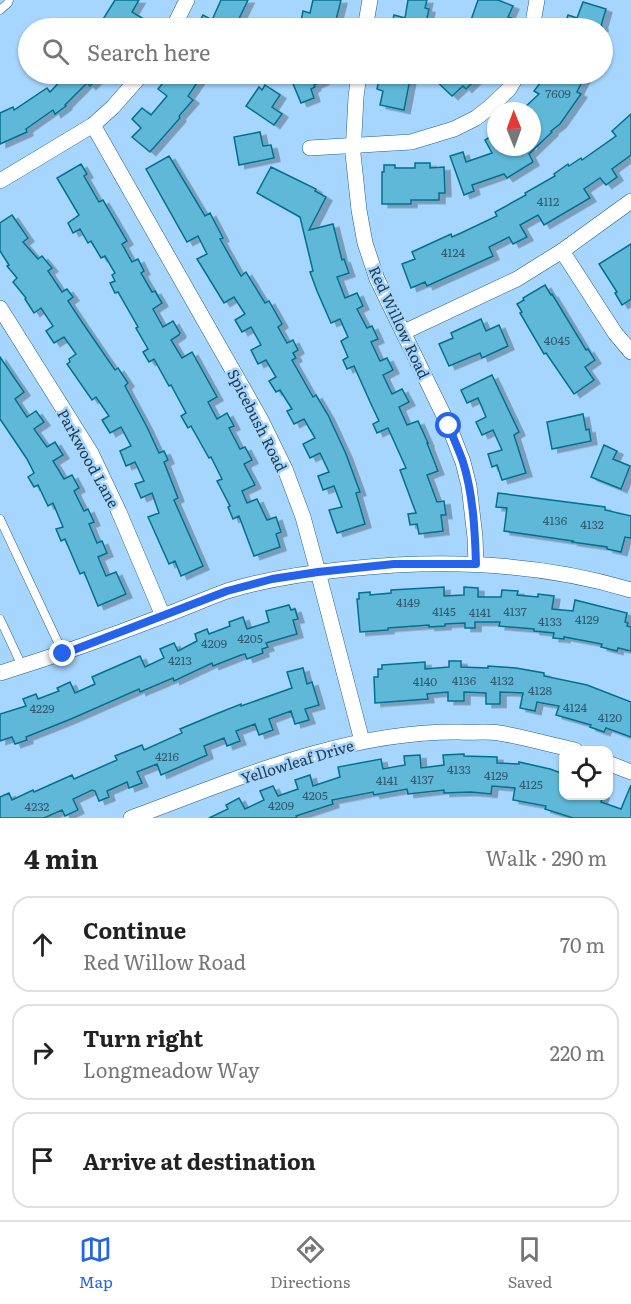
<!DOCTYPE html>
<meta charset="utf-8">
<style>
:root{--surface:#fff;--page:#f6f6f6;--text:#222;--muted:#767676;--line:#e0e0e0;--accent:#2563eb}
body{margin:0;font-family:Literata,serif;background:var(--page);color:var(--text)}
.controls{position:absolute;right:18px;bottom:18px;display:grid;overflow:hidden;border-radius:12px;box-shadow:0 2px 4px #0004}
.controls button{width:54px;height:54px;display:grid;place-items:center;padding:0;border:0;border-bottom:2px solid var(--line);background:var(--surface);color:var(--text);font:30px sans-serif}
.compass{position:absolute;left:487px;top:102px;width:54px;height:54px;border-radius:50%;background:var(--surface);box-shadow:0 2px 4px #0004;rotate:359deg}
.stop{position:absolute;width:18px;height:18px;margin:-14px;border:4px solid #2563eb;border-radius:50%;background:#fff}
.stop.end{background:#2563eb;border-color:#fff;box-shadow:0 2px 6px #0008}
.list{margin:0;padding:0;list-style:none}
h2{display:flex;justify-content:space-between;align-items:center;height:78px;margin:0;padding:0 24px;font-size:26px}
h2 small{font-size:20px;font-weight:400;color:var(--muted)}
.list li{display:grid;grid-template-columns:39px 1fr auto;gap:18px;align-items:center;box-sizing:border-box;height:96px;margin:0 12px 12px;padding:0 12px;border:2px solid var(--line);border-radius:18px}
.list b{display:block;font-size:22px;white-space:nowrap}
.list p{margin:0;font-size:20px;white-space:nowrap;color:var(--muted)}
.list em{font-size:20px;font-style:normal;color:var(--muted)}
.icon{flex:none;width:33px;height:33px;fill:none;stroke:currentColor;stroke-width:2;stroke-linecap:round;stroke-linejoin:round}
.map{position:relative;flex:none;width:631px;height:818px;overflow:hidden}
.search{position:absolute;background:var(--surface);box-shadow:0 2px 4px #0004;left:18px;right:18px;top:18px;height:66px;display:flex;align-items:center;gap:15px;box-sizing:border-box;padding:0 21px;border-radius:33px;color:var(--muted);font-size:22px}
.sheet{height:402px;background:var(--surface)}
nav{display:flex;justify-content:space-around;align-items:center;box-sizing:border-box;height:84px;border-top:2px solid var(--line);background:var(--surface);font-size:16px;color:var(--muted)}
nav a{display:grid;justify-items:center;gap:3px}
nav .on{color:var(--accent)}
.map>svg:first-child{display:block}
</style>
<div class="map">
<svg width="631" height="818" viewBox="0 0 631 818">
<defs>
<filter id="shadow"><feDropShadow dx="6" dy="3.5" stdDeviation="0" flood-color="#0004"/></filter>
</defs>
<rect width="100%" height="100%" fill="#a6d6fe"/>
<g fill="#60b8d8" stroke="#056f8c" stroke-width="1.5" filter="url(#shadow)">
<polygon points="115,0 139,0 132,12 142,18 135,28 106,28 100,24"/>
<polygon points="221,0 248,0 236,25 231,22 228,28 196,28 203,15 212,20"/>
<polygon points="313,0 341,0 334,28 312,28 300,26 303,11 310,13"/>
<polygon points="408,0 427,0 425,8 429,9 425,28 391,28 394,15 405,18"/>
<polygon points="478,0 498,0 513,6 508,17 514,19 510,28 492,28 471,20"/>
<polygon points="583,2 606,9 601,26 602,26 602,28 564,28 568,15 577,18"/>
<polygon points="67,74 102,74 90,86 87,83 65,105 66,106 55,114 53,110 26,129 27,132 0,144 0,113 13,107 14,110 47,88 50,92"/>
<polygon points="174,74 203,74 188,96 193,100 179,116 180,118 150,152 132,137 141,128 132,119 142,108 151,115 167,96 158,89 167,78 169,80"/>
<polygon points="289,74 319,74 323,81 314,85 315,87 311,89 314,98 301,103"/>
<polygon points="380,74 411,74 404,110 380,105 383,91 377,89"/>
<polygon points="429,74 471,74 476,79 466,89 463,86 452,96"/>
<polygon points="547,74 586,74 577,92 581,94 560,124 551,131 552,132 529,154 533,162 507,178 504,174 472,185 474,191 464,195 450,156 463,152 466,162 492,153 485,140 496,133 496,147 532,147 532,112 534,111 521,111 539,94 534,91"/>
<polygon points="265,85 280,95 272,107 282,114 274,125 246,106 259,87 262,90"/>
<polygon points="631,114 631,155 612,169 617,177 606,185 600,178 584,189 590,198 544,225 538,215 520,225 527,237 513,244 509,237 489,247 493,256 427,286 425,282 411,288 402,264 415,259 412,252 451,234 452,237 461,233 497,216 495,212 526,195 525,193 555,176 554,174 568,164 569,166 581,158 582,160 616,136 612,131"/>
<polygon points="260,132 263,146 271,145 274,158 239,165 234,137"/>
<polygon points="169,156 205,216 210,213 223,238 220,239 241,276 246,272 265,303 269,301 282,324 278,327 287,343 293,340 298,350 293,353 296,358 292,360 313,397 316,395 328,415 346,454 360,492 356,493 365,524 337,533 329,510 342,507 334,486 323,490 318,476 329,472 320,453 310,458 303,444 315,438 304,419 294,424 287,411 292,409 280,390 276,392 269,381 276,377 266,360 258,364 251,350 261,345 251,327 242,332 235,320 245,314 234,297 224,303 197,259 207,254 198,236 187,242 146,169"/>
<polygon points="415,163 430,163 430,168 444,167 445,193 439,193 439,200 411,200 411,204 382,204 382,172 384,172 384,165 395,165 395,168 415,168"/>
<polygon points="81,164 87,174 84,176 99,202 103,200 127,241 122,244 132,262 138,259 144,271 141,273 152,292 155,291 162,303 153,309 163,327 173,321 180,333 179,335 171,340 182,358 192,352 217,397 208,402 217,419 227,413 234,426 229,428 240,449 245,447 252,460 244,464 255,485 242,491 247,503 257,499 267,520 276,517 281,532 276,534 280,547 254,556 239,516 233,519 228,507 230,506 217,481 222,479 211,457 209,458 191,426 188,428 181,416 186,413 171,385 169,386 154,359 149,362 143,352 148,349 136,328 138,327 118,292 115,293 110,283 115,281 112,275 115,273 105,256 101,258 91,241 88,243 80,229 73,233 68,223 79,215 57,178"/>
<polygon points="271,167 316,189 315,191 326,197 309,230 333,224 342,260 344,259 349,273 337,277 345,298 357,293 363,306 357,309 367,328 372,326 378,339 371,342 380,361 387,358 393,370 383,375 392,394 402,389 409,402 399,407 407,425 418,421 428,443 427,443 438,471 427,475 437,502 444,501 446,515 441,515 443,531 419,534 417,524 410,525 408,514 416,513 400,470 406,468 388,428 377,433 373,424 379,421 371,404 354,366 347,369 343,360 348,357 341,341 348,337 340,319 331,323 317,291 310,272 313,271 300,217 257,193"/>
<polygon points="12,215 28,238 23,242 38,259 42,256 52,268 48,271 62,292 67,289 73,297 68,301 84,325 115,370 118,368 128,383 125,386 147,427 159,453 164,451 168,460 164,462 178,498 174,500 203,566 181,576 175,561 169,564 148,517 159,513 152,493 141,498 135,484 144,481 135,462 126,466 120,451 131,446 121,427 110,433 102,420 109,416 96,397 92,400 67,364 70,362 69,359 76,354 64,337 54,343 46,331 53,326 41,308 34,313 25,299 26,298 13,282 17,278 7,266 9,265 0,251 0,223"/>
<polygon points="631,244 631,299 622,305 615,293 617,292 599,264"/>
<polygon points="545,285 551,295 552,294 586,350 588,349 595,360 585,367 594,380 574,394 546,353 544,354 520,313 522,312 517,304 524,300 523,298"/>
<polygon points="481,319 486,331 499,325 508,346 482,358 480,353 449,366 439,344 453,338 451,333"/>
<polygon points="0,357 24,392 15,399 27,417 36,411 44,422 34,429 47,447 55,442 63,455 53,461 64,479 72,475 79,488 74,491 84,511 88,509 94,522 89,524 97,543 102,541 107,553 98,557 106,576 116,572 126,594 98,606 84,572 80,574 65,539 61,541 56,529 63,527 53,503 48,506 38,485 34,487 28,477 34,473 27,459 0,419"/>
<polygon points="492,375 519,432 514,435 526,473 502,480 497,465 492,467 488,454 502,450 493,430 482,435 476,422 486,417 478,398 467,403 461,390"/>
<polygon points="583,414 586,430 589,429 591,441 552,449 547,422"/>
<polygon points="604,445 617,451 613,459 630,466 621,489 591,477"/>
<polygon points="498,493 605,507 605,510 631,516 631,538 625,537 621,552 607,549 607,547 572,542 573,541 504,531 507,508 496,507"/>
<polygon points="444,587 444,596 464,595 464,587 478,588 478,597 501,597 502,590 518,591 517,595 538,597 538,594 554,596 552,609 573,611 575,600 627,613 625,622 628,623 627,626 631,627 631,651 618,648 617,651 601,647 602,644 564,637 564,639 553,638 554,633 534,631 534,629 499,626 500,622 475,622 475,628 465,628 465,623 445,624 445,626 429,627 429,625 388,628 388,630 360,632 357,599 359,599 359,593 370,592 370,595 391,593 391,590"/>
<polygon points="289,605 291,610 295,609 298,619 293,620 297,634 266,643 268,647 262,649 263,653 247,659 245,654 241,655 213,666 212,663 174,681 173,678 140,692 139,689 71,719 26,737 27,740 15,744 12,737 0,741 0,714 26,706 23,699 36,694 38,699 59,691 57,688 70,682 75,693 95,684 92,677 140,656 145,667 164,658 160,649 174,643 178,651 197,641 195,634 207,629 209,634 230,626 229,622 243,617 247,629 269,622 266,611"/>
<polygon points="449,661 461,661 461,667 488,668 488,666 516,668 544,673 544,676 587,685 631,702 631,737 606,728 604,732 590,727 591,725 556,715 559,706 537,702 535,711 520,708 523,693 500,692 500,704 486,704 486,693 464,692 464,701 448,701 448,692 427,694 428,699 375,703 374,677 378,677 378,669 382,669 382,665 425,662 425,669 449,667"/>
<polygon points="303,668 307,684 312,682 319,705 305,709 309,720 295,724 291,711 269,719 273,730 259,735 255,724 236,731 240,741 227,746 224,738 204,746 207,755 161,775 157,764 137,772 142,783 129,788 127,782 107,791 109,797 99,801 95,791 92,790 73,799 78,810 65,816 62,810 44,818 0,818 0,797 9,793 12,800 33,790 34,792 72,775 74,779 117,760 115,756 142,745 144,750 182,733 180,729 216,714 241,704 241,706 292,688 287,672"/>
<polygon points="464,754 464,756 497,757 497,763 519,764 519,762 550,769 564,774 564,795 603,795 601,802 621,809 631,785 631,818 573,818 545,809 546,806 513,800 515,788 492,786 491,794 471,792 444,793 444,790 408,794 407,789 374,795 373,792 332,800 333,804 296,816 297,818 209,818 228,809 226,805 239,798 245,809 264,800 260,791 273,786 278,796 298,789 295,780 310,775 313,786 340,777 338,767 381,759 383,769 405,765 404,756 420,755 421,768 444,765 443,755"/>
</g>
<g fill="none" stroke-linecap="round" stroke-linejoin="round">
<defs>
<g id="lane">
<polyline points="0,10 8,3 9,0"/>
<polyline points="0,519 63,653"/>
<polyline points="0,619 22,666"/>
</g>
<g id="street">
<polyline points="173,28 187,0"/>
<polyline points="365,28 370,0"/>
<polyline points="532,28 537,0"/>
<polyline points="359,74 356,97 353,154 359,210 365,243 377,279 449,426 463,462 469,486 475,537 476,564"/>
<polyline points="93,125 261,420 285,469 303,517 318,572 362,741"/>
<polyline points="310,148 411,142 454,129 476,118 490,107 509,89 518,74"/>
<polyline points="0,181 93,125 113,107 142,74"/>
<polyline points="562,251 615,333 631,352"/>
<polyline points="0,308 91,453 119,512 163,616"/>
<polyline points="404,332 517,279 562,251 631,201"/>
<path d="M 0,673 C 55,656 109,637 163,616 C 185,608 205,599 227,591 C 266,579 307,573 347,569 C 442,559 539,562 631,590"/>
<polyline points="608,763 631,772"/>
<path d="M 131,818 C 237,779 344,731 459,732 C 472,733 486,731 499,733 C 525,737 550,745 575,750"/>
</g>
</defs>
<use href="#lane" stroke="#225e89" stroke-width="9"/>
<use href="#street" stroke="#225e89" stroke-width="16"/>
<use href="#lane" stroke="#fff" stroke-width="8"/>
<use href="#street" stroke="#fff" stroke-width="15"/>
</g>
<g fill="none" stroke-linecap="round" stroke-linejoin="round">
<path stroke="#2563eb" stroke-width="8" d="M 63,654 L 227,591 L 272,579 L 318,572 L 394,564 L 476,564 C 475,530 473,494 463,462 C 459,450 453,438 449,426"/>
</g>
<g text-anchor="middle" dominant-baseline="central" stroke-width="5" stroke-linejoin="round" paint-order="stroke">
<g font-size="12" fill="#325b72">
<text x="558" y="93">7609</text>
<text x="548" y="201">4112</text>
<text x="453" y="252">4124</text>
<text x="557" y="340">4045</text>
<text x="555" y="520">4136</text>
<text x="592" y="524">4132</text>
<text x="408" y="602">4149</text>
<text x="444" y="611">4145</text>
<text x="515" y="611">4137</text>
<text x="480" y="612">4141</text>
<text x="587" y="619">4129</text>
<text x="550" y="621">4133</text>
<text x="250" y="638">4205</text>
<text x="214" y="643">4209</text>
<text x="180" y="660">4213</text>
<text x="464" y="680">4136</text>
<text x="502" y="680">4132</text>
<text x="425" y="681">4140</text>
<text x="540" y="690">4128</text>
<text x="575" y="707">4124</text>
<text x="42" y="708">4229</text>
<text x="610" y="717">4120</text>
<text x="167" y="756">4216</text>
<text x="459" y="769">4133</text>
<text x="496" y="775">4129</text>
<text x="422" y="779">4137</text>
<text x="387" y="780">4141</text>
<text x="531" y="784">4125</text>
<text x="315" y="795">4205</text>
<text x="281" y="805">4209</text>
<text x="37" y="806">4232</text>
</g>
<g font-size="15" fill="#233c50" stroke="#a6d6fe">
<text transform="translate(400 322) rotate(65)">Red Willow Road</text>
<text transform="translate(258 420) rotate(63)">Spicebush Road</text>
<text transform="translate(89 458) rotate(61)">Parkwood Lane</text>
<text transform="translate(297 761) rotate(-17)">Yellowleaf Drive</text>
</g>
</g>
</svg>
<div class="controls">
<button><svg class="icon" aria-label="locate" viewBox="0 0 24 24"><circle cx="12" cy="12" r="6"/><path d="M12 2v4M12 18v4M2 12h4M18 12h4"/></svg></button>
</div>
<svg class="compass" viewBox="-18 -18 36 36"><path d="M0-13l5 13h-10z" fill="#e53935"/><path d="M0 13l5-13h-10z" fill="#767676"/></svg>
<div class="stop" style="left:449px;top:426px"></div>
<div class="stop end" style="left:63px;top:654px"></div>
<div class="search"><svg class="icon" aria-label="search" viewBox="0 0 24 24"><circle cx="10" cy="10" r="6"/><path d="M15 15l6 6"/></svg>Search here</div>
</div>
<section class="sheet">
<h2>4 min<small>Walk · 290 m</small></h2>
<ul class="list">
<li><svg class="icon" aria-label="ahead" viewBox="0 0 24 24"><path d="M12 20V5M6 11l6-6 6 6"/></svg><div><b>Continue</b><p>Red Willow Road</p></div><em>70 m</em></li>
<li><svg class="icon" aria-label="right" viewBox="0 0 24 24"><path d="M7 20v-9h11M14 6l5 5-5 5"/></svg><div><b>Turn right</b><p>Longmeadow Way</p></div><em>220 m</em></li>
<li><svg class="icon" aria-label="arrive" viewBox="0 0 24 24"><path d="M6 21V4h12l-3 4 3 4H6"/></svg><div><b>Arrive at destination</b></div></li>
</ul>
</section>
<nav>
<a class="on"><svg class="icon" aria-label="map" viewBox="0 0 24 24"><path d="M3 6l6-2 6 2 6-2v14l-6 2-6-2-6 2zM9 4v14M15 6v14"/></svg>Map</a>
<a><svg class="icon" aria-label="directions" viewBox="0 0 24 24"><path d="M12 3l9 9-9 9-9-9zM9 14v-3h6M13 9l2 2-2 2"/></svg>Directions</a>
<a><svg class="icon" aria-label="saved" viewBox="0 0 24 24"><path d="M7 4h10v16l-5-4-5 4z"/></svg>Saved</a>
</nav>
